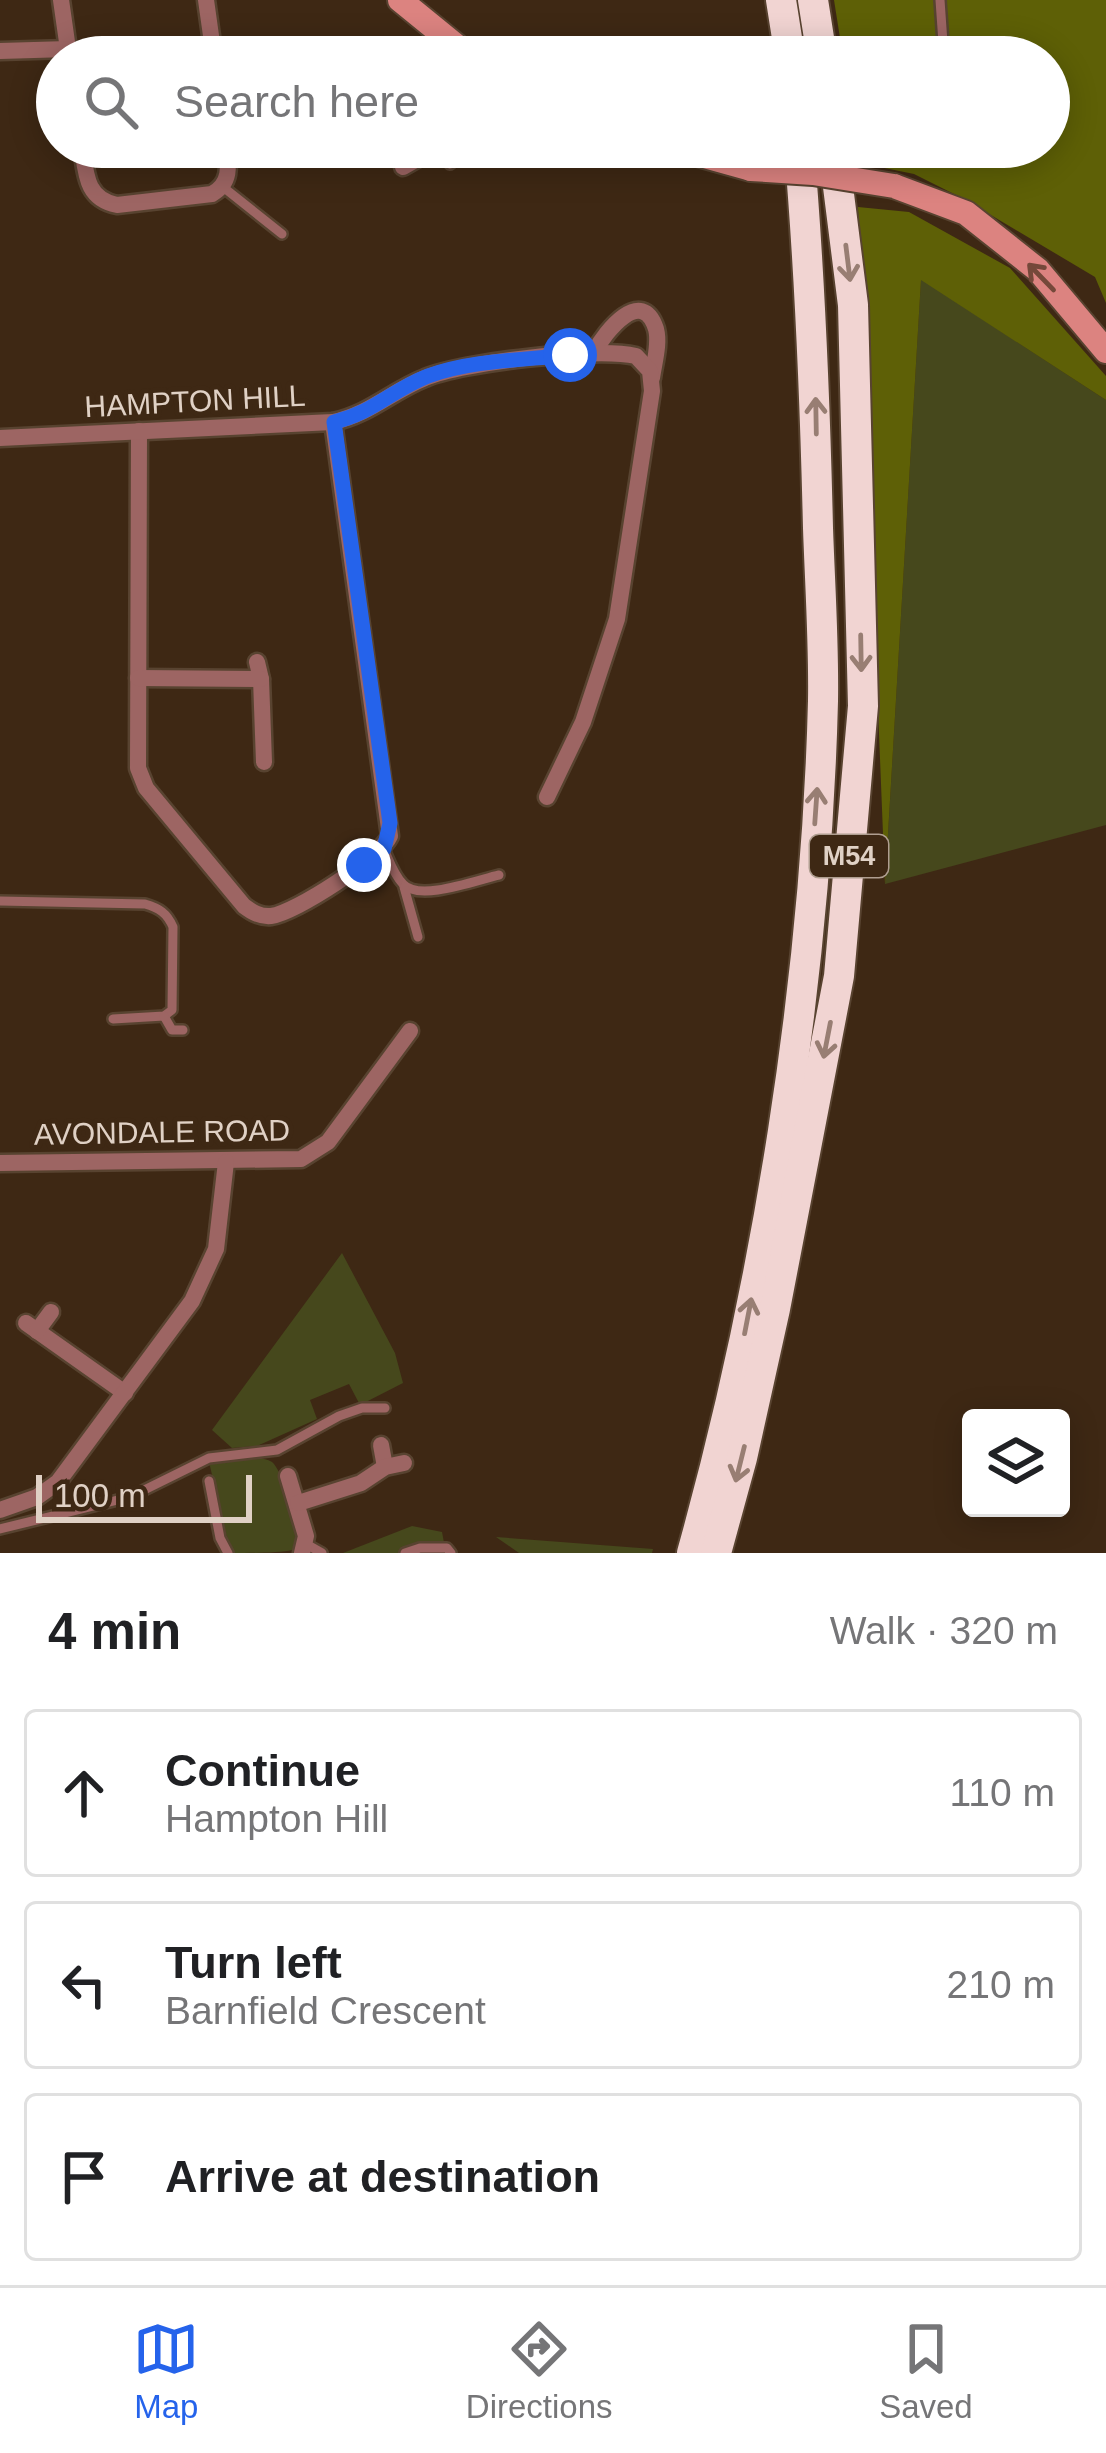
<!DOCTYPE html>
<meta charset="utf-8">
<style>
:root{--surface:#fff;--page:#f2f2f2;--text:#202124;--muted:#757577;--line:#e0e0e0;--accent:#2563eb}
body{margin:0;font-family:Helvetica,sans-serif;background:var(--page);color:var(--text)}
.controls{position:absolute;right:36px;bottom:36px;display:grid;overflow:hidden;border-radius:12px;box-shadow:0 6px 30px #0003}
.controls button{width:108px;height:108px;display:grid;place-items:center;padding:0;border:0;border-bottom:3px solid var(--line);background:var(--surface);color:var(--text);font:60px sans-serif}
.scale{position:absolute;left:36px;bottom:30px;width:216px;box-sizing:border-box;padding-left:12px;border:6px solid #e0d1c5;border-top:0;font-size:33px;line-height:42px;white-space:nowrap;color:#e0d1c5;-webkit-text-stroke:9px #3e2814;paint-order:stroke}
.stop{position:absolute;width:36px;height:36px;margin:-27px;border:9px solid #2563eb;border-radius:50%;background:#fff}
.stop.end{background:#2563eb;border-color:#fff;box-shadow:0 3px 12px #0008}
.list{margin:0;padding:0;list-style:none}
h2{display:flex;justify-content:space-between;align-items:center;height:156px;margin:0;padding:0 48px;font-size:51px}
h2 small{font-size:39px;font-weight:400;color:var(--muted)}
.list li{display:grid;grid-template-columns:78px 1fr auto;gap:36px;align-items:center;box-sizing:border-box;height:168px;margin:0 24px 24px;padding:0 24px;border:3px solid var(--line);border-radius:12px}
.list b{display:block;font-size:45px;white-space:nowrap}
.list p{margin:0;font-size:39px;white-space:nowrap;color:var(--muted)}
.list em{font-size:39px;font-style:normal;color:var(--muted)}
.icon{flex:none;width:66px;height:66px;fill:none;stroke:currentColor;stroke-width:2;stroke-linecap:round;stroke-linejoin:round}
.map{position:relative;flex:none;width:1106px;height:1553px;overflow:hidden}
.search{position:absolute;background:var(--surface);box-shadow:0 6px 30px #0003;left:36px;right:36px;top:36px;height:132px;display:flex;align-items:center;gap:30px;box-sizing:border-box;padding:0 42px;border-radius:66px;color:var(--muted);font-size:45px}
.sheet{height:732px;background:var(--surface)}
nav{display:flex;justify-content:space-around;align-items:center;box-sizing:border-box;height:168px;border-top:3px solid var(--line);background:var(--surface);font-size:33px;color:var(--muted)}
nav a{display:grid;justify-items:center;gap:6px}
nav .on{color:var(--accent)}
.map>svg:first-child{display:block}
</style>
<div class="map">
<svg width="1106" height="1553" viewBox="0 0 1106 1553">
<rect width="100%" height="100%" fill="#3e2814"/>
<g fill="#46481c">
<polygon points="921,279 1106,400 1106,825 885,884"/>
<polygon points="342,1253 395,1353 403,1383 360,1405 349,1384 310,1400 317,1419 257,1446 232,1448 212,1430"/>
<path d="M 254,1456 C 258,1457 269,1460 272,1462 C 284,1472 305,1539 292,1550 C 281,1553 250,1553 235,1553 L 229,1547 L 209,1462 Z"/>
<polygon points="412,1526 442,1532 446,1553 343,1553"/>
<polygon points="496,1537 653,1549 652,1553 519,1553"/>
</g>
<g fill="#5e6006">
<polygon points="834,0 1106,0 1106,303 1095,277 964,199 914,174 860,163 857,147 1049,147 1049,57 843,57"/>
<polygon points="858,207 909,212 1010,268 1106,376 1106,400 921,280 885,884"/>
</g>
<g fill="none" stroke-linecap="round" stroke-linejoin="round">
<defs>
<g id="lane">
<polyline points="940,0 944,57"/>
<polyline points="450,164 471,147"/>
<polyline points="223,187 282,234"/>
<path d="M 384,849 C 389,860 394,875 403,884 C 419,902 477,880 499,875"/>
<polyline points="404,887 418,937"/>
<path d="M 0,901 L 145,904 C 159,908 167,913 173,927 L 172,1010 L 164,1016 L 113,1019"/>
<polyline points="164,1016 172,1030 183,1030"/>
<polyline points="209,1481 220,1538 228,1553"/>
<polyline points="0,1529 130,1497 209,1458 277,1450 339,1416 362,1408 385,1408"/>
<polyline points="306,1544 322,1553"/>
<polyline points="405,1553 420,1548 447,1548 451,1553"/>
</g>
<g id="street">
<polyline points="61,0 69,56"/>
<polyline points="206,0 214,57"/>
<polyline points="0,51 68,49"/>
<path d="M 82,147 C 86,174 86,199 117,205 L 212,194 C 231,183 229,167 226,147"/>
<polyline points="403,167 438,147"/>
<path d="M 595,351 C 605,332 642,285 656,329 C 660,344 654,363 652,378"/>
<path d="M 139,431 L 138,768 L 146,788 L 244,906 C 252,912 260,917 271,916 C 295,913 380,858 390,836 L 333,422"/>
<path d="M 0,438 L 333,422 C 370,414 392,391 425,378 C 462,362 597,347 636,356 L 650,371 L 652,391 L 617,619 L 583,722 L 547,797"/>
<polyline points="257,662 261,679 264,762"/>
<polyline points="138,678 261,679"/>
<polyline points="0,1163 301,1159 328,1142 410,1031"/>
<polyline points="26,1323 125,1393"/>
<polyline points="37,1331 51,1312"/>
<polyline points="381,1445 385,1467"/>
<polyline points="288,1476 306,1536 302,1553"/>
<polyline points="298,1503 361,1483 385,1467 404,1463"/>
<polyline points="0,1510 37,1497 58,1482 192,1301 216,1249 226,1162"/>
</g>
<g id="secondary">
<polyline points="400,0 470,57"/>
<polyline points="672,147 751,169"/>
<polyline points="894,186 966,213 1038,270 1106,351"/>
</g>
<g id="highway">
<polyline points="781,0 790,57"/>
<polyline points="813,0 822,57"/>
<path d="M 692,1553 C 767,1285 816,979 823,701 C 824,644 820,586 818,528 C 815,400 810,274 799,147"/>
<polyline points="716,1553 742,1458 775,1309 839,976 863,706 853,305 833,147"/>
</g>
</defs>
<use href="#lane" stroke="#584330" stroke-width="14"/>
<use href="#street" stroke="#584330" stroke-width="21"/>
<use href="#secondary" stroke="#584330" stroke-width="28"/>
<use href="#highway" stroke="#584330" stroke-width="34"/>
<use href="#lane" stroke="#9d6563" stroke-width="9"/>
<use href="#street" stroke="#9d6563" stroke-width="16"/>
<use href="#secondary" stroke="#dc8380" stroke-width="24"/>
<use href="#highway" stroke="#f1d4d2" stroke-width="30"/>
<defs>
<polyline id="secondary-bridge" points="751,169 813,173 894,186"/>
</defs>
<use href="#secondary-bridge" stroke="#584330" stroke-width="28" stroke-linecap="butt"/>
<use href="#secondary-bridge" stroke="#dc8380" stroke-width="24"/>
</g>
<defs><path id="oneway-shaft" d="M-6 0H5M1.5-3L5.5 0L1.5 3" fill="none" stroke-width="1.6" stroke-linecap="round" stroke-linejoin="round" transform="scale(3)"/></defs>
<g stroke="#987e73">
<use href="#oneway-shaft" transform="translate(848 263) rotate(83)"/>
<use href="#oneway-shaft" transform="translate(816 416) rotate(-91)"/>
<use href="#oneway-shaft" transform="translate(861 653) rotate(89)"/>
<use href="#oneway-shaft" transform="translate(816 806) rotate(-86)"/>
<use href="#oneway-shaft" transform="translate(827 1040) rotate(101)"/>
<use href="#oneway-shaft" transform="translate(748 1316) rotate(-79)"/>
<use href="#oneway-shaft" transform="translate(740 1464) rotate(104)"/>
</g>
<use stroke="#75483a" href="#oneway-shaft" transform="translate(1041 277) rotate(-134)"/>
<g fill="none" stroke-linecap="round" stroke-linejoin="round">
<path stroke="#2563eb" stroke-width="15" d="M 364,865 L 384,849 L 390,823 L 334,422 C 373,413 392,390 428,376 C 471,360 524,360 570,355"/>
</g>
<g text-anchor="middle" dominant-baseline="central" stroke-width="10" stroke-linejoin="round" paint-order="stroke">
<rect fill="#3e2814" stroke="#af9e90" stroke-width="3" x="810" y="835" width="78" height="42" rx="9"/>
<g font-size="27" font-weight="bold" fill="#e0d1c5">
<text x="849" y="856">M54</text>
</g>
<g font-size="30" fill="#e0d1c5" stroke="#3e2814">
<text transform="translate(195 401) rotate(-3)">HAMPTON HILL</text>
<text transform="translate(162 1132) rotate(-1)">AVONDALE ROAD</text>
</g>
</g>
</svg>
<div class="controls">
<button><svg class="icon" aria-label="layers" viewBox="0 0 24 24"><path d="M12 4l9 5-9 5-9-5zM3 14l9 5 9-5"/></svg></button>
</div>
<div class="scale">100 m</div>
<div class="stop" style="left:570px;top:355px"></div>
<div class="stop end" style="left:364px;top:865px"></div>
<div class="search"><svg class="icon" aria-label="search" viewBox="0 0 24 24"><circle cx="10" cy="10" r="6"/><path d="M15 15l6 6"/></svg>Search here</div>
</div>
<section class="sheet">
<h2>4 min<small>Walk · 320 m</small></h2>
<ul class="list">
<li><svg class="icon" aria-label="ahead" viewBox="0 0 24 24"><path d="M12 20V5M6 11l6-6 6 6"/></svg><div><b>Continue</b><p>Hampton Hill</p></div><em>110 m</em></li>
<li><svg class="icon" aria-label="left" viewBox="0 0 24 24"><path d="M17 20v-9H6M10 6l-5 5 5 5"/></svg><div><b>Turn left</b><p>Barnfield Crescent</p></div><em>210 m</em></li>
<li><svg class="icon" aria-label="arrive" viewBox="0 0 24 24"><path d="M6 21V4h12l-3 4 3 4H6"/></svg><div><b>Arrive at destination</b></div></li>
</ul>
</section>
<nav>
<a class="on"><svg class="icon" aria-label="map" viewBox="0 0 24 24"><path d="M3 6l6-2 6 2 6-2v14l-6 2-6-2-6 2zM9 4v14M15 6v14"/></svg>Map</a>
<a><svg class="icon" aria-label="directions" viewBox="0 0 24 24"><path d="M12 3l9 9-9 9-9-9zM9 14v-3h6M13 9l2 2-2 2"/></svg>Directions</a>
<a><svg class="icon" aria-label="saved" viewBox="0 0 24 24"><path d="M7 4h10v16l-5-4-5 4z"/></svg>Saved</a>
</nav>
